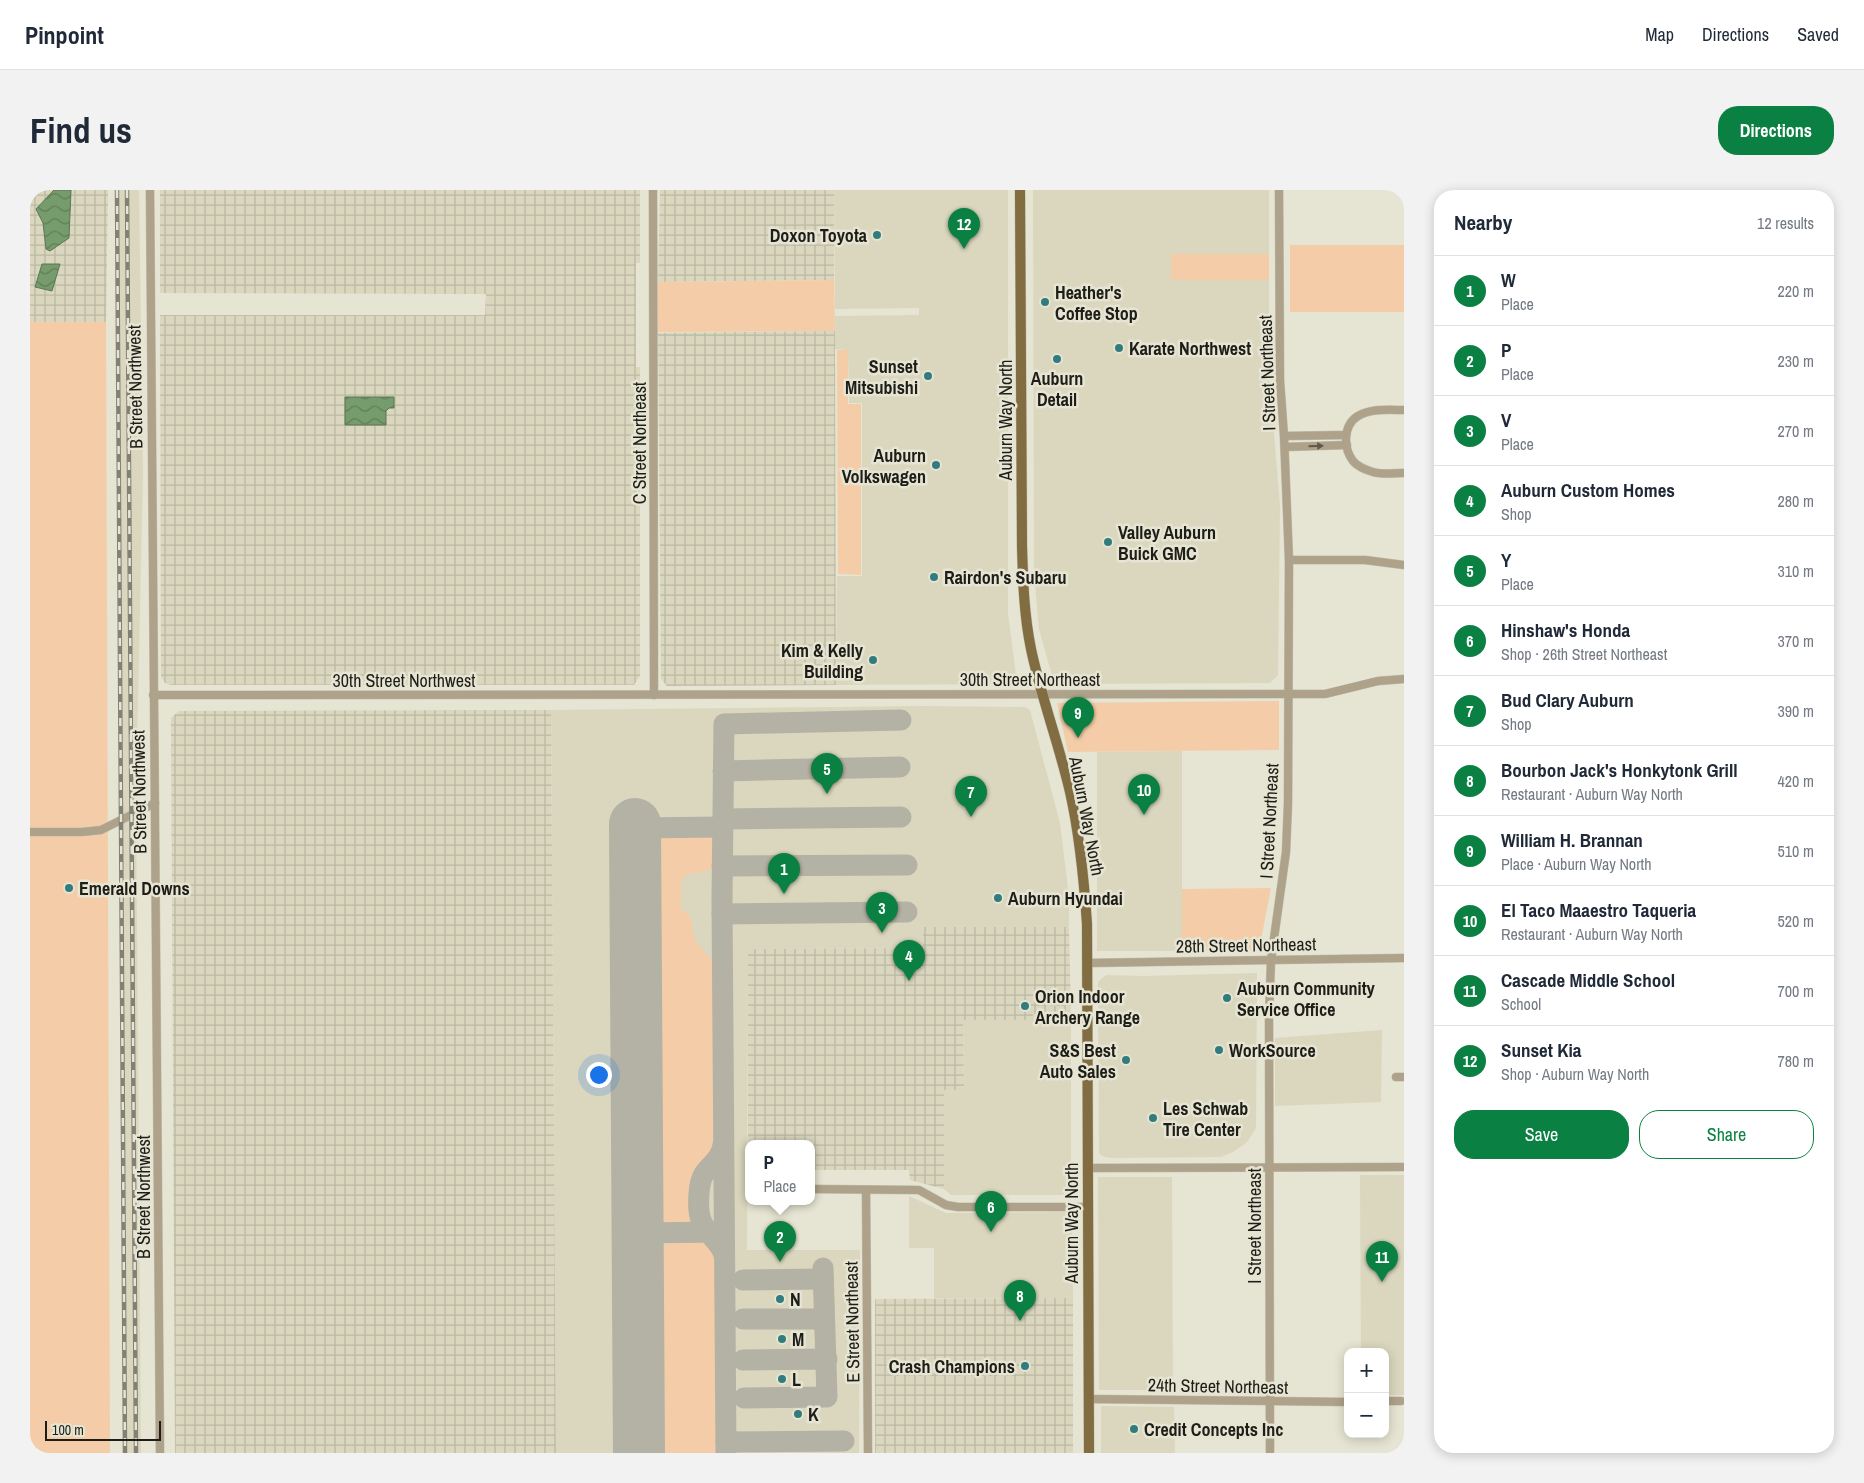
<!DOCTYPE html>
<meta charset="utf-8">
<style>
:root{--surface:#fff;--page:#f2f2f3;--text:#1f2937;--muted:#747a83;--line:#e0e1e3;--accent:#0b8043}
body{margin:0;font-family:"Archivo Narrow",sans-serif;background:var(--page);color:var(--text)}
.controls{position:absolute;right:15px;bottom:15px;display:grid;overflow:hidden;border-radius:10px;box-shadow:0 2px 12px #0003}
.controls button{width:45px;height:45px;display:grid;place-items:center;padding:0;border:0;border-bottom:1px solid var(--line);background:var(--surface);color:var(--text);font:25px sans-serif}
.scale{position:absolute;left:15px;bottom:12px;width:116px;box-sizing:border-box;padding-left:5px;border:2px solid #1e1d17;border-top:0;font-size:14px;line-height:18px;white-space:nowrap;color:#1e1d17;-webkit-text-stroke:4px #e6e4d2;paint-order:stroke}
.you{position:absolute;left:568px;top:884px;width:18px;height:18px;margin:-12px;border:4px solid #fff;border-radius:50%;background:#1a73e8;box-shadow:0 0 0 8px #1a73e833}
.badge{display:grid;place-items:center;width:32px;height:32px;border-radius:50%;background:var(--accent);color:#fff;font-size:16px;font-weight:700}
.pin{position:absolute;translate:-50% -41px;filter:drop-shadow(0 1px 2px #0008)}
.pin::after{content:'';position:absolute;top:26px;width:18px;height:15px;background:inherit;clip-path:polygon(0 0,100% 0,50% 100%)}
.popup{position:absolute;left:715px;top:950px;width:70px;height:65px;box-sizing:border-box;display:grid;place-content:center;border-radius:10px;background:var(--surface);filter:drop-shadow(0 1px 4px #0005);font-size:16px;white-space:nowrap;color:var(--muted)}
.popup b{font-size:19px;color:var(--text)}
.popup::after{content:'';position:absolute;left:50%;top:100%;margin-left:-10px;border:10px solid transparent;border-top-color:var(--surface)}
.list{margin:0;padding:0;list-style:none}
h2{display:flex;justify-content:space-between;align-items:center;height:65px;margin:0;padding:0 20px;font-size:21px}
h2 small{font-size:16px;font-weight:400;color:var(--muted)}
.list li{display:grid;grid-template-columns:32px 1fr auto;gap:15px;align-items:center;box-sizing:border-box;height:70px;padding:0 20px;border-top:1px solid var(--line)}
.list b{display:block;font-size:19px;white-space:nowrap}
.list p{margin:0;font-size:16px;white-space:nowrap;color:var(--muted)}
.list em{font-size:16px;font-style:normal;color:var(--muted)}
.actions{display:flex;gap:10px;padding:15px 20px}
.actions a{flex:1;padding:11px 0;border:1px solid var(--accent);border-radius:20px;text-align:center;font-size:18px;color:var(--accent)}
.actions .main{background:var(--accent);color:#fff}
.map{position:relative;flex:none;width:1374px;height:1263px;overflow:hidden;border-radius:20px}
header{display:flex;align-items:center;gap:30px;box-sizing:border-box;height:70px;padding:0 25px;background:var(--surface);border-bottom:1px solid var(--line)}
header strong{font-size:24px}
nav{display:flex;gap:28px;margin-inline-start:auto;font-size:18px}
.intro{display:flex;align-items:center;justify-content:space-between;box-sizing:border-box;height:120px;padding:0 30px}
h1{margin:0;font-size:35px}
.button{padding:12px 22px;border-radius:20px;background:var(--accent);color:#fff;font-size:18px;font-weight:700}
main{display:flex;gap:30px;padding:0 30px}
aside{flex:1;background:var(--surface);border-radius:20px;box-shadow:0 2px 12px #0003}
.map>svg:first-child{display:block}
</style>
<header>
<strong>Pinpoint</strong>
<nav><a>Map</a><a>Directions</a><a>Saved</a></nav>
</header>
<div class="intro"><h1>Find us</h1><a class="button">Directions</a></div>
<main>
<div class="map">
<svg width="1374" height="1263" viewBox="0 0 1374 1263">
<defs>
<pattern id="industrial-grid" width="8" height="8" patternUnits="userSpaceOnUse" patternTransform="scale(1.25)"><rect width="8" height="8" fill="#dad7be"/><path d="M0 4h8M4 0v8" fill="none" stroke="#bbb8a3"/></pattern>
<pattern id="water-waves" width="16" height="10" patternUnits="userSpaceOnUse" patternTransform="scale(1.25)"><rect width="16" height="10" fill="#769b6d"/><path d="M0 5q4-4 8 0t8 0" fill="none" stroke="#607e59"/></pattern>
</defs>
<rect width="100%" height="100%" fill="#e6e4d2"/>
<g fill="#dad7be">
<polygon points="86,0 109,0 113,281 106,602 111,1263 93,1263"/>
<polygon points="804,0 978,0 978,424 986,485 982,492 976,494 806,495 807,386 832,386 832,213 819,213 818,160 805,159 805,126 889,125 889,118 805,119"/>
<polygon points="1003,0 1239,0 1239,64 1141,64 1141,90 1239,90 1239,184 1250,316 1248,485 1240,493 1028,494 1024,493 1009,439 1004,383"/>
<polygon points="893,516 995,517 1000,520 1030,633 1039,707 1039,737 894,737 893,758 718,759 717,1060 830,1060 829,1263 526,1263 521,520"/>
<polygon points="1152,561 1152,761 1067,761 1067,562"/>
<polygon points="1227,783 1226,938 1217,952 1203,962 1191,967 1080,968 1072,966 1069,963 1068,792 1076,785 1114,786"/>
<polygon points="1002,824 1041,824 1041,1005 921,1005 914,999 914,900 934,900 933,830 1002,830"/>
<polygon points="1352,840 1351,912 1245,916 1245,848"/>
<polygon points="1330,985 1374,985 1374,1205 1355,1205 1355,1162 1331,1162"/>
<polygon points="1068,987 1142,987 1143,1200 1069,1200"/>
<polygon points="879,1006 916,1023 1035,1022 1040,1023 1042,1026 1043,1108 904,1108 904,1058 879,1058"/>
<polygon points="1071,1216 1144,1217 1145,1263 1071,1263"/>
</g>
<g fill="url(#industrial-grid)">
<polygon points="0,0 78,0 76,132 0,132"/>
<polygon points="130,0 610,0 610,73 606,73 606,177 610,177 610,486 604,495 141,495 135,493 131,487 130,125 455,125 456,104 130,103"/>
<polygon points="630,0 804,0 804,90 628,92"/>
<polygon points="805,141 806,495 637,496 631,489 628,143"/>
<polygon points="521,520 526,1263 145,1263 141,528 149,521"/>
<polygon points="893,737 1039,737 1041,824 1003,824 1002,830 933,830 934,900 914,900 914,999 880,990 879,980 781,980 781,953 719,953 718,981 718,759 893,758"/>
<polygon points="1043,1108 1043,1263 845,1263 845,1109"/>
</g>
<g fill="#f4cda8">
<rect x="1260" y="55" width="114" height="67"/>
<rect x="1141" y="64" width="98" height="26"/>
<polygon points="804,90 805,141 628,142 628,92"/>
<polygon points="0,132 76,132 80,1263 0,1263"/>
<polygon points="807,160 818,160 818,214 831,214 831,385 808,384"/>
<polygon points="1249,511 1249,560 1038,562 1027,513"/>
<path d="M 645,641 L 665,641 L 688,645 C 695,678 687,681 657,684 L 651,690 L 651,719 L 658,723 L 661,728 L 664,746 L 667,753 L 687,777 L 689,954 C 686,968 672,973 667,986 C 662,1000 667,1018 665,1033 C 653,1039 632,1035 626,1022 C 619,1007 622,950 622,931 C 621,835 620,739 621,644 Z"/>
<polygon points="1241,698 1229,760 1152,761 1152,699"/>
<path d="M 655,1049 C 668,1050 679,1050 687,1062 L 690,1263 L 624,1263 L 624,1074 L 629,1058 L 642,1052 Z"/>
</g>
<g fill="url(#water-waves)" stroke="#5c7553">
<polygon points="24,0 41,0 39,48 20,61 16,59 13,33 6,19"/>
<polygon points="12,74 30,74 22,101 5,97"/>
<polygon points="315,207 364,207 364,218 359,218 356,221 356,235 315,235"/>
</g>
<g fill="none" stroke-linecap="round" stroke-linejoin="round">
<g stroke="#b4b2a4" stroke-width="21">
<polyline points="693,581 870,577"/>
<polyline points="693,629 871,627"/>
<polyline points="605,638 693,637"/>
<polyline points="692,676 877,675"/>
<polyline points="692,724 877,722"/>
<path d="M 693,955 C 691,969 681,974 674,984 C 668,993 667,1019 671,1030 C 675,1044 690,1050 694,1065"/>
<polyline points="607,1043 689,1042"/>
<polyline points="713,1090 793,1089"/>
<polyline points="713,1129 794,1129"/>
<polyline points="713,1170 797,1169"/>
<polyline points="714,1208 797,1207 793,1078"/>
<polyline points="696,1252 814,1251"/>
<polyline points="696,1263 692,710 694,534 871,530"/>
</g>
<polyline stroke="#b4b2a4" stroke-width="52" points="605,634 609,1263"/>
<defs>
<g id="minor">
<polyline points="120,0 130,1263"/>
<polyline points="623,0 624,505"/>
<path d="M 1374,220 C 1359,220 1342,218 1328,226 C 1313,235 1313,258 1323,271 C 1328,277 1336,280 1343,282 C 1352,285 1364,283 1374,283"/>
<polyline points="1254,246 1316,245"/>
<polyline points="1255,257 1317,255"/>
<polyline points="1259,370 1335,370 1374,375"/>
<polyline points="123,505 1295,504 1348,491 1374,489"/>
<polyline points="0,642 52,642 71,640 125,613"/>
<polyline points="1058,773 1374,768"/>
<polyline points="1366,887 1374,887"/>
<polyline points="1057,978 1374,977"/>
<polyline points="781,999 889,1000 916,1015 928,1017 1057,1017"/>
<polyline points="836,1000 838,1263"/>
<polyline points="1059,1209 1318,1212"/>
<polyline points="1355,1211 1371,1211"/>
<polyline points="1240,1263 1239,828 1241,770 1256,662 1258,613 1259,370 1254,246 1250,190 1249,0"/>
</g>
<path id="major" d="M 990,0 L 992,356 C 993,391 994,425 1001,459 C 1011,507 1029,554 1040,602 C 1050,646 1054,690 1057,734 L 1059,1263"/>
</defs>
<use href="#minor" stroke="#c2c0b0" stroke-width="9"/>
<use href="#major" stroke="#c2c0b0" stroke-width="11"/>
<use href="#minor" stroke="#afa28b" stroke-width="8"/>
<use href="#major" stroke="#826c41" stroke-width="10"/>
<defs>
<g id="rail">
<polyline points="87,0 95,1263"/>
<polyline points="97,0 106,1263"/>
</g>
</defs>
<use href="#rail" stroke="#828175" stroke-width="4.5"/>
<use href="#rail" stroke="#e6e4d2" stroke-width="2.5" stroke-dasharray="8" stroke-linecap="butt"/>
</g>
<defs><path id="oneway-solid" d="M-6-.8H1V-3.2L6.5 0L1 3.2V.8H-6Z" transform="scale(1.25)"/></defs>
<use fill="#5f594b" href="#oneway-solid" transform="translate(1286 256) rotate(-2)"/>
<g fill="#337c7d" stroke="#e6e4d2" stroke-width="2">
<circle cx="847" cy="45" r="5"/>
<circle cx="1015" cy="112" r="5"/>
<circle cx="1089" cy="158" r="5"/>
<circle cx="1027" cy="169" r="5"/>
<circle cx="898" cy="186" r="5"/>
<circle cx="906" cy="275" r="5"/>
<circle cx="1078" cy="352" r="5"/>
<circle cx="904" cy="387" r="5"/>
<circle cx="843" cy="470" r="5"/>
<circle cx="39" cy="698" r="5"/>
<circle cx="968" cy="708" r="5"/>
<circle cx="1197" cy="808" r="5"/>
<circle cx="995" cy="816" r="5"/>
<circle cx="1189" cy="860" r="5"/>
<circle cx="1096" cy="870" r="5"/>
<circle cx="1123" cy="928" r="5"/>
<circle cx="750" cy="1109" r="5"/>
<circle cx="752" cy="1149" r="5"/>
<circle cx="995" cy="1176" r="5"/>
<circle cx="752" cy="1189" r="5"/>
<circle cx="768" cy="1224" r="5"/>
<circle cx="1104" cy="1239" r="5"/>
</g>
<g text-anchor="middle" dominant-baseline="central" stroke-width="5" stroke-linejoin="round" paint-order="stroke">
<g font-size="18" font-weight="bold" fill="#1e1d17" stroke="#e6e4d2" text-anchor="start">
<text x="837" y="45" text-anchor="end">Doxon Toyota</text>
<text x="1025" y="102">Heather's<tspan x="1025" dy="21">Coffee Stop</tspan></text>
<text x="1099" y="158">Karate Northwest</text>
<text x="888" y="176" text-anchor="end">Sunset<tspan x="888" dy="21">Mitsubishi</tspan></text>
<text x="1027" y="188" text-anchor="middle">Auburn<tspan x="1027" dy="21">Detail</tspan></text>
<text x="896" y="265" text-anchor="end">Auburn<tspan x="896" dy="21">Volkswagen</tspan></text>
<text x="1088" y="342">Valley Auburn<tspan x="1088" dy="21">Buick GMC</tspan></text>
<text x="914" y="387">Rairdon's Subaru</text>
<text x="833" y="460" text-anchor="end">Kim &amp; Kelly<tspan x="833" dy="21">Building</tspan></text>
<text x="49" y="698">Emerald Downs</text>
<text x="978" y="708">Auburn Hyundai</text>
<text x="1207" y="798">Auburn Community<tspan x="1207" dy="21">Service Office</tspan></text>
<text x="1005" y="806">Orion Indoor<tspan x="1005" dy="21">Archery Range</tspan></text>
<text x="1086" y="860" text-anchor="end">S&amp;S Best<tspan x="1086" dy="21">Auto Sales</tspan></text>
<text x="1199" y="860">WorkSource</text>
<text x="1133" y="918">Les Schwab<tspan x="1133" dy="21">Tire Center</tspan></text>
<text x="760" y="1109">N</text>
<text x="762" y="1149">M</text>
<text x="985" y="1176" text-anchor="end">Crash Champions</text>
<text x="762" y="1189">L</text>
<text x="778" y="1224">K</text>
<text x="1114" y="1239">Credit Concepts Inc</text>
</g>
<g font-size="18" fill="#1e1d17" stroke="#e6e4d2">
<text transform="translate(1237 183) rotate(-92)">I Street Northeast</text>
<text transform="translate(105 197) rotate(-91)">B Street Northwest</text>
<text transform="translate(975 230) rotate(-90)">Auburn Way North</text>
<text transform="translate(609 253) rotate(-90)">C Street Northeast</text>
<text x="1000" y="489">30th Street Northeast</text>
<text x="374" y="490">30th Street Northwest</text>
<text transform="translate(109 602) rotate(-91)">B Street Northwest</text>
<text transform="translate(1057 626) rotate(79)">Auburn Way North</text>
<text transform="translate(1239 631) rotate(-87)">I Street Northeast</text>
<text transform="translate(1216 755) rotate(-1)">28th Street Northeast</text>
<text transform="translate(113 1007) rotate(-90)">B Street Northwest</text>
<text transform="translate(1041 1033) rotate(-90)">Auburn Way North</text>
<text transform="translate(1224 1036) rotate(-90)">I Street Northeast</text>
<text transform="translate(822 1132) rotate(-91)">E Street Northeast</text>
<text transform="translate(1188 1196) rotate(1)">24th Street Northeast</text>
</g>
</g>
</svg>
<div class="controls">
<button>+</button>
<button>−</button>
</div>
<div class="scale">100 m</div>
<div class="you"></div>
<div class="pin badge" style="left:754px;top:704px">1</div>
<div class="pin badge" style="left:750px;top:1072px">2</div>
<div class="popup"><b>P</b>Place</div>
<div class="pin badge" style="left:852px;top:743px">3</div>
<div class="pin badge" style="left:879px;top:791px">4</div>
<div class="pin badge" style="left:797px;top:604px">5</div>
<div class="pin badge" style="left:961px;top:1042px">6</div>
<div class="pin badge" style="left:941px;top:627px">7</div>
<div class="pin badge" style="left:990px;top:1131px">8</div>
<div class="pin badge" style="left:1048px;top:548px">9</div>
<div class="pin badge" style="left:1114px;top:625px">10</div>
<div class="pin badge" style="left:1352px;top:1092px">11</div>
<div class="pin badge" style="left:934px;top:59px">12</div>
</div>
<aside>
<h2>Nearby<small>12 results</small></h2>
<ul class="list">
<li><span class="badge">1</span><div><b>W</b><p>Place</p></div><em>220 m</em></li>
<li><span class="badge">2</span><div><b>P</b><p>Place</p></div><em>230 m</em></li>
<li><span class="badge">3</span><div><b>V</b><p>Place</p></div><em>270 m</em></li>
<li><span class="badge">4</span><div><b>Auburn Custom Homes</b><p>Shop</p></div><em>280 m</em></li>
<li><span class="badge">5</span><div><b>Y</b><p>Place</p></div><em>310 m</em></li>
<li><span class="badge">6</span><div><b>Hinshaw's Honda</b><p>Shop · 26th Street Northeast</p></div><em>370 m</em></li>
<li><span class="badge">7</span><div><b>Bud Clary Auburn</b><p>Shop</p></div><em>390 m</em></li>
<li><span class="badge">8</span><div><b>Bourbon Jack's Honkytonk Grill</b><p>Restaurant · Auburn Way North</p></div><em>420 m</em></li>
<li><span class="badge">9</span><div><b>William H. Brannan</b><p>Place · Auburn Way North</p></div><em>510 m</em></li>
<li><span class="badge">10</span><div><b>El Taco Maaestro Taqueria</b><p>Restaurant · Auburn Way North</p></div><em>520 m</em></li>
<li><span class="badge">11</span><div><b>Cascade Middle School</b><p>School</p></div><em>700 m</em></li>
<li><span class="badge">12</span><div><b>Sunset Kia</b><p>Shop · Auburn Way North</p></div><em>780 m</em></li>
</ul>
<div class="actions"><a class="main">Save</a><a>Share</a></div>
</aside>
</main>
